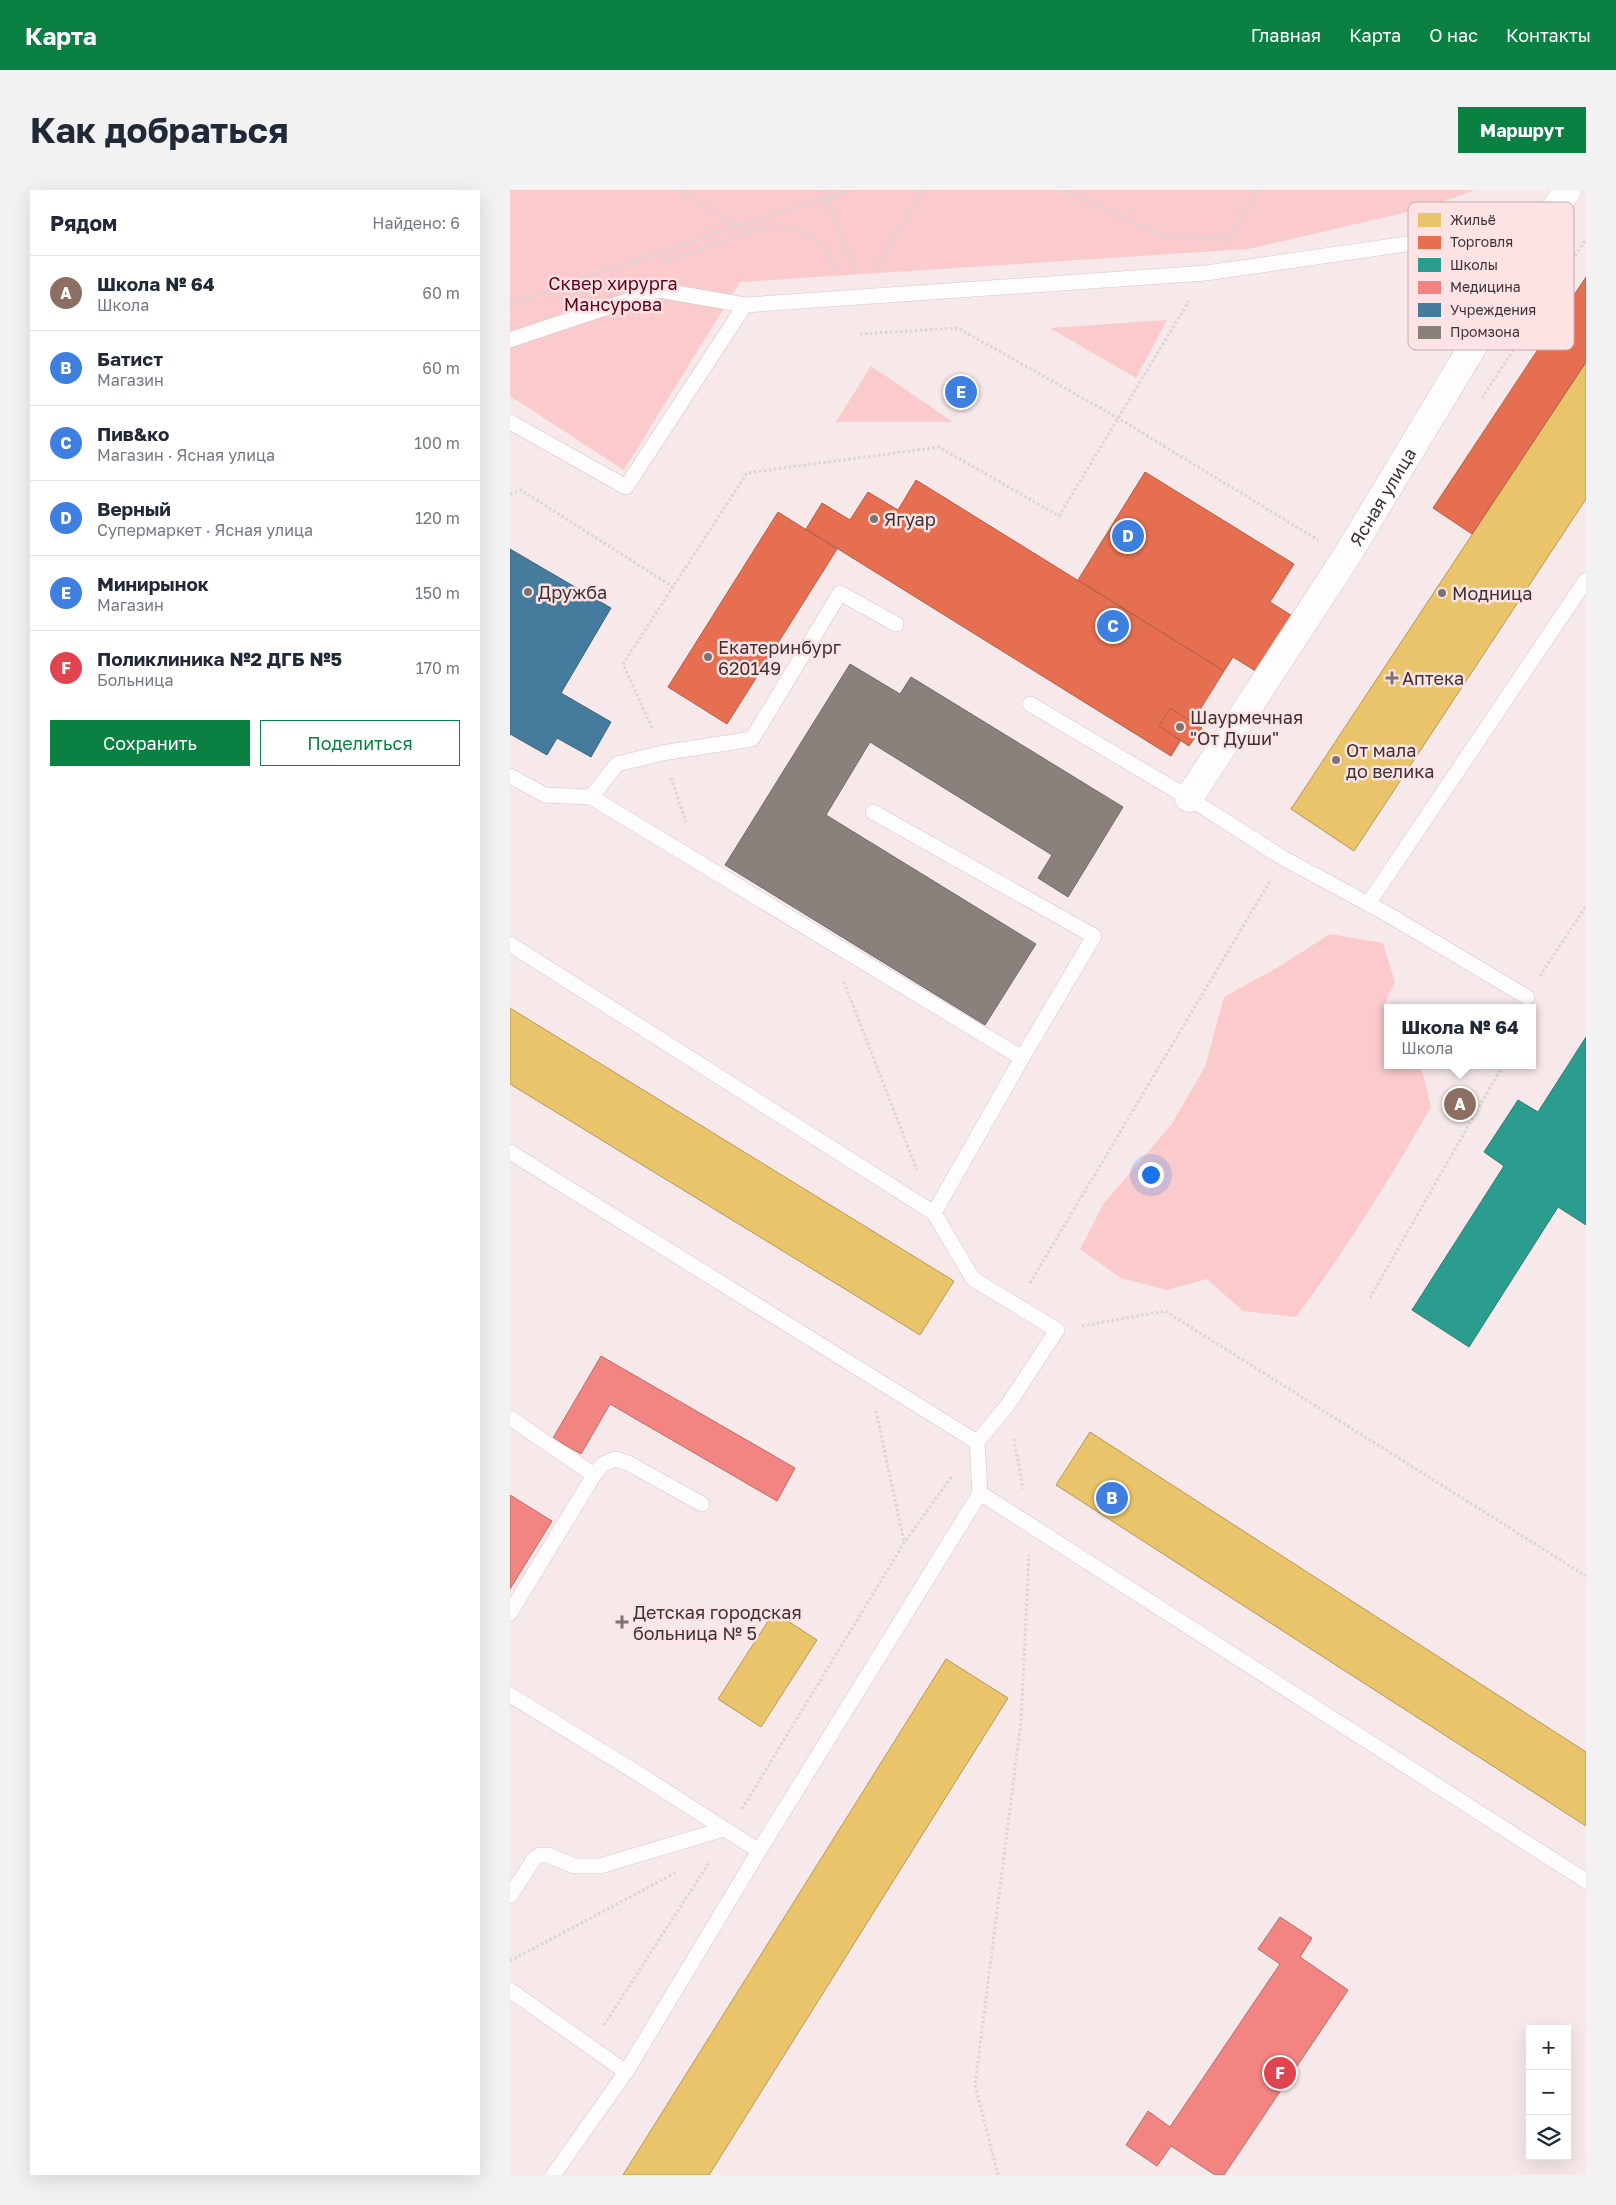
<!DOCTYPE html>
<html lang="ru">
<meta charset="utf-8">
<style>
:root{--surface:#fff;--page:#f2f2f3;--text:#1f2937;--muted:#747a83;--line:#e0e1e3;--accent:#0b8043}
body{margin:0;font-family:"Golos Text",sans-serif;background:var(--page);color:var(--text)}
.controls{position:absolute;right:15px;bottom:15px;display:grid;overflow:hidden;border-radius:0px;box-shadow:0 5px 20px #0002}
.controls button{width:45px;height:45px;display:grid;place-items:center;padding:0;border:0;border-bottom:1px solid var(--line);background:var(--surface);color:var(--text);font:25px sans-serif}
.you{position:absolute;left:640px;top:984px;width:18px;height:18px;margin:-12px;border:4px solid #fff;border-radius:50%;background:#1a73e8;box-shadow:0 0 0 8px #1a73e833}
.badge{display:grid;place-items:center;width:32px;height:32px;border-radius:50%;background:var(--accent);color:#fff;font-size:16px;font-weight:700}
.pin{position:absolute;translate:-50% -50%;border:2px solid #fff;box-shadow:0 1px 5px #0006}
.popup{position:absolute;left:874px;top:814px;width:152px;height:65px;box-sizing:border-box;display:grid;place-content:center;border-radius:0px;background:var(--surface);filter:drop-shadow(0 1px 4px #0005);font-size:16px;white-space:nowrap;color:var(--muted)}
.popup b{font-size:19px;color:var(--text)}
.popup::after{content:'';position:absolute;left:50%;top:100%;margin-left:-10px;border:10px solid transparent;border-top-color:var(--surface)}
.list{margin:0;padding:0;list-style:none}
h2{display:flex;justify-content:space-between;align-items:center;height:65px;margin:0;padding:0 20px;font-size:21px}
h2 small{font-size:16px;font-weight:400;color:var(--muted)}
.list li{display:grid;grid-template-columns:32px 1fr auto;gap:15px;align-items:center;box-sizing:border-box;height:75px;padding:0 20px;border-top:1px solid var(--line)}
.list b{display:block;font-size:19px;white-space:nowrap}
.list p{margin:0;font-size:16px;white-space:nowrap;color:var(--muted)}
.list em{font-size:16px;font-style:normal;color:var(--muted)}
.actions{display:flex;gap:10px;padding:15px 20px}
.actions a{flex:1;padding:11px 0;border:1px solid var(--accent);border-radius:0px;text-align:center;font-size:18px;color:var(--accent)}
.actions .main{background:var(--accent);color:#fff}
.icon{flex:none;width:28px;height:28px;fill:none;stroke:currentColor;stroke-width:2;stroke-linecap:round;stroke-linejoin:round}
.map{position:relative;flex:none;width:1076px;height:1985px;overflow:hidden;border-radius:0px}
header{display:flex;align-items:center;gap:30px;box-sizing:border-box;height:70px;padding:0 25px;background:var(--accent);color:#fff}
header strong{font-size:24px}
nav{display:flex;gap:28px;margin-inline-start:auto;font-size:18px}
.intro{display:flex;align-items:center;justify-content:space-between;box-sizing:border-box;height:120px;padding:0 30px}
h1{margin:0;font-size:35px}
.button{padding:12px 22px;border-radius:0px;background:var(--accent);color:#fff;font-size:18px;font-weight:700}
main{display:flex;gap:30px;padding:0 30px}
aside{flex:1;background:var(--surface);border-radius:0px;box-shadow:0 5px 20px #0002}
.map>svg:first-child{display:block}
</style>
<header>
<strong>Карта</strong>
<nav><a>Главная</a><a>Карта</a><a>О нас</a><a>Контакты</a></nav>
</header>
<div class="intro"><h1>Как добраться</h1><a class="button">Маршрут</a></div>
<main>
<aside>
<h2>Рядом<small>Найдено: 6</small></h2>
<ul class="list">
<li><span class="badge" style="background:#8d6e63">A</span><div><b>Школа № 64</b><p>Школа</p></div><em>60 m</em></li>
<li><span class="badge" style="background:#3f7fe0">B</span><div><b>Батист</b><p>Магазин</p></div><em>60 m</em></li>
<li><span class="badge" style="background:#3f7fe0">C</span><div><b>Пив&amp;ко</b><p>Магазин · Ясная улица</p></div><em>100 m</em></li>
<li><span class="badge" style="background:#3f7fe0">D</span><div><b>Верный</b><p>Супермаркет · Ясная улица</p></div><em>120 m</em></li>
<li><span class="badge" style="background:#3f7fe0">E</span><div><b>Минирынок</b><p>Магазин</p></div><em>150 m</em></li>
<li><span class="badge" style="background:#e0444e">F</span><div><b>Поликлиника №2 ДГБ №5</b><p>Больница</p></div><em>170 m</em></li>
</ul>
<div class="actions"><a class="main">Сохранить</a><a>Поделиться</a></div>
</aside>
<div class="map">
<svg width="1076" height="1985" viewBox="0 0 1076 1985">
<rect width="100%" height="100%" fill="#f7e9ea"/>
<g fill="#facacc">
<polygon points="0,0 965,0 919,17 738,59 230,92 114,280 0,206"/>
<polygon points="657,130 626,188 540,138"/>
<polygon points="361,176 443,232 326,232"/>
<path d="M 820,744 L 873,753 L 885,792 L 874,815 L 877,822 L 878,875 L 908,875 L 913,884 L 921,917 C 880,989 836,1060 786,1127 L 733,1121 L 697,1089 L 657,1100 L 611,1088 L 570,1059 L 594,1013 L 661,935 L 695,877 L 714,807 L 770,776 Z"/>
</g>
<g fill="#e9c46a" stroke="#b5985a">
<polygon points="1076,172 1076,309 844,661 781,619"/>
<polygon points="0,818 444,1091 410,1145 0,894"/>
<polygon points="580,1242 1076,1562 1076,1636 546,1295"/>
<polygon points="264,1422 307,1450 251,1537 208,1509"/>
<polygon points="436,1469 498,1508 199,1985 113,1985"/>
</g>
<g fill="#e76f51" stroke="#b45d48">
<polygon points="1076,87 1076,172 962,344 923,318"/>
<polygon points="635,282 784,374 760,412 784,427 749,483 723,467 714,481 568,390"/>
<polygon points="406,290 714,481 661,566 296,339 312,313 340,330 358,302 388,320"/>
<polygon points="268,322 327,359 217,534 158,497"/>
<polygon points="660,518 692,538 679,556 649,536"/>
</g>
<polygon fill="#2a9d8f" stroke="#2f7d73" points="1076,847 1076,1035 1048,1017 959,1157 902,1120 994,976 974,962 1008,910 1028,922"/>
<g fill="#f28482" stroke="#bb6c6a">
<polygon points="91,1166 285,1278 267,1311 100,1214 71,1264 43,1248"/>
<polygon points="0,1305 42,1331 0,1399"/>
<polygon points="770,1727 802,1748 790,1767 838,1800 714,1985 705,1985 661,1956 647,1976 616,1955 638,1921 660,1937 770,1774 748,1759"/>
</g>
<polygon fill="#457b9d" stroke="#42657d" points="0,359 101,418 51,503 101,532 81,567 47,548 37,565 0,544"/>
<polygon fill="#8a817c" stroke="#736a66" points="340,474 390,504 401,487 613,617 558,707 528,688 542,665 360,552 316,625 526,754 475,835 215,675"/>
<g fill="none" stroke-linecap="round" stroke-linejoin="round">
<defs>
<g id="lane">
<polyline points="0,150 149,100 235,115 696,83 1035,34"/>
<polyline points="0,232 116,297 235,115"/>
<polyline points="520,514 679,608 773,668 879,725 1017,807"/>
<polyline points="0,586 35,605 81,607 512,868 424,1023 0,754"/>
<polyline points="81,607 107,574 152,563 242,549 330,403 386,434"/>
<polyline points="363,622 584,746 512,868"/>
<polyline points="858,714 1076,390"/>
<polyline points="0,962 467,1252 497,1216 547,1140 463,1089 424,1023"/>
<polyline points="0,1228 84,1285 93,1274 105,1269 118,1273 192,1314"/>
<polyline points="467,1252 470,1303"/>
<polyline points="0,1423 84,1285"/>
<polyline points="0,1505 132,1586 249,1661"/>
<polyline points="0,1706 24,1669 30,1665 38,1665 64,1676 90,1676 214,1639"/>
<polyline points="0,1800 116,1882"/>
<polyline points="43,1985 116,1882 249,1661 470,1303 1076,1691"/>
</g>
<g id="street">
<path id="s1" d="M 679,608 L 836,367 L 1057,0"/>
</g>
</defs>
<use href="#lane" stroke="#d2c7c7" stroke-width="16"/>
<use href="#street" stroke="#d2c7c7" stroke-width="29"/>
<g stroke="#dad5d6" stroke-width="3" stroke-dasharray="2.5 2.5" stroke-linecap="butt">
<polyline points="171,0 226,36"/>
<polyline points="314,0 344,81"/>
<polyline points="554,0 659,48 720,47"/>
<polyline points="716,53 748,0"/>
<polyline points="150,73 248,39 282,38 308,50 330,83"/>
<polyline points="365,79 413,0"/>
<polyline points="0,114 226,36 341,0"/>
<polyline points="350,144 448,138 608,228 808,350"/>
<polyline points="972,208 1076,49"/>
<polyline points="0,304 11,300 163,397"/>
<polyline points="142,538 113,474 237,283 429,257 549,326 679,111"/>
<polyline points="161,588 176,632"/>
<polyline points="1030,786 1076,716"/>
<polyline points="334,792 407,980"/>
<polyline points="520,1093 760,691"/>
<polyline points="860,1108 993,875"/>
<polyline points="572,1136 655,1121 1076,1386"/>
<polyline points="366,1221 394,1352"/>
<polyline points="504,1249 513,1299"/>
<polyline points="232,1619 394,1353 442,1286"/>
<polyline points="0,1771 167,1682"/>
<polyline points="94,1835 200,1671"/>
<polyline points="488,1985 465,1895 511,1532 519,1365"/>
</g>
<use href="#lane" stroke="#fefcfc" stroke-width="15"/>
<use href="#street" stroke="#fefcfc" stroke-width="28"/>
</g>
<g fill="#7d7373" stroke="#fde3e4" stroke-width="2">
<circle cx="364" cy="329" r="5"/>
<circle cx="18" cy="402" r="5"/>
<circle cx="932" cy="403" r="5"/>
<circle cx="198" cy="467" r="5"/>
<path d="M879.5 480.5h5v5h5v5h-5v5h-5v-5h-5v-5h5z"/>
<circle cx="670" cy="537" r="5"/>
<circle cx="826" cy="570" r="5"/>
<path d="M109.5 1424.5h5v5h5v5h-5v5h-5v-5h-5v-5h5z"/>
</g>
<g text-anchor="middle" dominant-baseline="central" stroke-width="5" stroke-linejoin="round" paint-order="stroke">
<g font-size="18" fill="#62001a" stroke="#fde3e4">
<text x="103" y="93">Сквер хирурга<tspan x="103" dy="21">Мансурова</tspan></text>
</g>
<g font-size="18" fill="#3c3333" stroke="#fde3e4">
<text stroke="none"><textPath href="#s1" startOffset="358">Ясная улица</textPath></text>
</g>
<g font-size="18" fill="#3c3333" stroke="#fde3e4" text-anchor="start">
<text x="374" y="329">Ягуар</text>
<text x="28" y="402">Дружба</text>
<text x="942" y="403">Модница</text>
<text x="208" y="457">Екатеринбург<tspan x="208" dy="21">620149</tspan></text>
<text x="892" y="488">Аптека</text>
<text x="680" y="527">Шаурмечная<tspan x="680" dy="21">"От Души"</tspan></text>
<text x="836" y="560">От мала<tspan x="836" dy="21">до велика</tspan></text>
<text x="123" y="1422">Детская городская<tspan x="123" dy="21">больница № 5</tspan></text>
</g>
</g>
<rect x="898" y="12" width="166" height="148" rx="8" fill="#fde3e4" stroke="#c3aeaf" stroke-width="1"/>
<rect x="908" y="23" width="23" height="14" fill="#e9c46a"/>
<rect x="908" y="46" width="23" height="13" fill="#e76f51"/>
<rect x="908" y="68" width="23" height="14" fill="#2a9d8f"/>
<rect x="908" y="91" width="23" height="13" fill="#f28482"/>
<rect x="908" y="113" width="23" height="14" fill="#457b9d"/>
<rect x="908" y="136" width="23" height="13" fill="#8a817c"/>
<g font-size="14" fill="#3c3333">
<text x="940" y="35">Жильё</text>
<text x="940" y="57">Торговля</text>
<text x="940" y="80">Школы</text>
<text x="940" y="102">Медицина</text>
<text x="940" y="125">Учреждения</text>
<text x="940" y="147">Промзона</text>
</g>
</svg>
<div class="controls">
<button>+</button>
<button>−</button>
<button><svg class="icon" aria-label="layers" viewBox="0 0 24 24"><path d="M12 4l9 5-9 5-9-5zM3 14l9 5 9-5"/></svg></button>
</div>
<div class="you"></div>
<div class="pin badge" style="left:950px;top:914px;background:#8d6e63">A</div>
<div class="popup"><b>Школа № 64</b>Школа</div>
<div class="pin badge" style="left:602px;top:1308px;background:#3f7fe0">B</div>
<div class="pin badge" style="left:603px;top:436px;background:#3f7fe0">C</div>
<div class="pin badge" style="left:618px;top:346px;background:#3f7fe0">D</div>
<div class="pin badge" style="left:451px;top:202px;background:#3f7fe0">E</div>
<div class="pin badge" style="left:770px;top:1883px;background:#e0444e">F</div>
</div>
</main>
